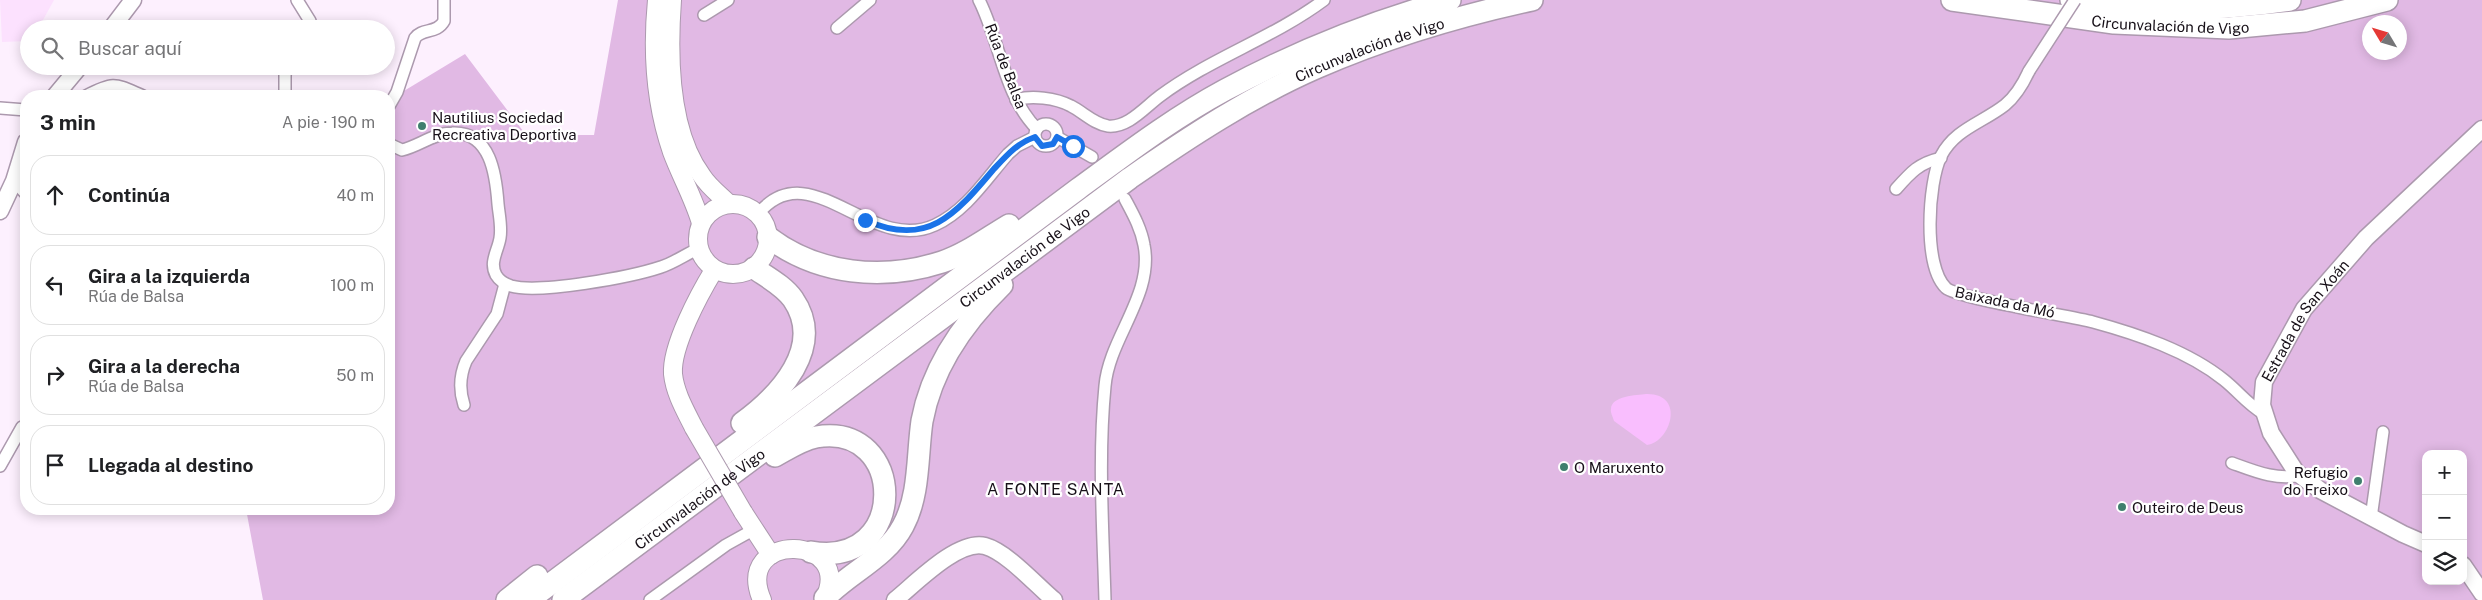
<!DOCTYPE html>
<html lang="es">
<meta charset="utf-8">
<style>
:root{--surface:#fff;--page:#f2f2f2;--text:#202124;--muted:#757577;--line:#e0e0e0}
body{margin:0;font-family:"Public Sans",sans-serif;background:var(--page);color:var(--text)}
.controls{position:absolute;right:15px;bottom:15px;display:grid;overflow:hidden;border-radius:10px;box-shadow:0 2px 12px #0003}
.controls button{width:45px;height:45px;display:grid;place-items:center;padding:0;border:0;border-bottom:1px solid var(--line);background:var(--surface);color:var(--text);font:25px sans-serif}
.compass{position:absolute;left:2362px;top:15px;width:45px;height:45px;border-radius:50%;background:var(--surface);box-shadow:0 2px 12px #0003;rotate:308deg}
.stop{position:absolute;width:15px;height:15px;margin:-11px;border:4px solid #1a73e8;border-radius:50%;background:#fff}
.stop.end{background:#1a73e8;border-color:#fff;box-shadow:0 1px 5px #0008}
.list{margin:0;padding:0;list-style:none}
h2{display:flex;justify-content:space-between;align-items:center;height:65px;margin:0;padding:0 20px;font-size:21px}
h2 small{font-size:16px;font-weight:400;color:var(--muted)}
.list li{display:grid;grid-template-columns:32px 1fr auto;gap:15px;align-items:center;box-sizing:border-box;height:80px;margin:0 10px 10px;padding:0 10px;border:1px solid var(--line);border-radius:20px}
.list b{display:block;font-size:19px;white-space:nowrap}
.list p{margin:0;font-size:16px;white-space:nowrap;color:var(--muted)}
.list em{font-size:16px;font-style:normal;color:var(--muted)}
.icon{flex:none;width:28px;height:28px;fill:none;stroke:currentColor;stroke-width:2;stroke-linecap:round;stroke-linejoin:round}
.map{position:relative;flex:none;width:2482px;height:600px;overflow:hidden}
.search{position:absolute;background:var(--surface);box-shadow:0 2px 12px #0003;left:20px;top:20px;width:375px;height:55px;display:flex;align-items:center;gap:12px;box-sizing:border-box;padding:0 18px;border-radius:28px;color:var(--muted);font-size:19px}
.panel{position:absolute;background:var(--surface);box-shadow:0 2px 12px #0003;left:20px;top:90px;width:375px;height:425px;border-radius:20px}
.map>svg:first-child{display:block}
</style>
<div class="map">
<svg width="2482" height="600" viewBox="0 0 2482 600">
<rect width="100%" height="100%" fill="#fdf0fe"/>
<polygon fill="#fce1fe" points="0,0 54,0 38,29 29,29 29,41 2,42"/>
<path fill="#e1b9e4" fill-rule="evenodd" d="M 618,0 L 2482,0 L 2482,600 L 263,600 L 246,509 L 389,509 L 389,100 L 465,54 L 526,135 L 594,135 ZM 2370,22 L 2400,22 L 2400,52 L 2370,52 ZM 2426,454 L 2463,454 L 2463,581 L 2426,581 Z"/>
<path fill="#f9befe" d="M 1646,394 C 1686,393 1671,442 1647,445 L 1614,421 C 1613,417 1610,412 1611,409 C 1611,396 1637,395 1646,394 Z"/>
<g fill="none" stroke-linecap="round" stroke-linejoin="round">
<defs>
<g id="street">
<polyline points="297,0 310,21 308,29"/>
<path d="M 979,0 C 1000,41 1004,96 1037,129"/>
<polyline points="704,15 728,0"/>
<polyline points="837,28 870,0"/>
<path d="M 2029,71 C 2023,84 2016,96 2005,105 C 1982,123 1955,129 1941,156 C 1928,183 1923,266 1946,288 C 1957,298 2069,316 2093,322 C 2137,334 2188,351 2224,380 C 2239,392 2247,404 2264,414"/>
<path d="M 86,96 C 115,81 115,84 143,96"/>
<polyline points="285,96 285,75 287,66"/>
<path d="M 1016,100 C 1031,95 1056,98 1071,106 C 1083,112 1094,124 1108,126 C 1128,128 1145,107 1160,96 C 1211,58 1273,38 1324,0"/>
<path d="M 389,106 L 397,92 L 415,38 C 422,28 437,34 444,21 L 444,0"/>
<polyline points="0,108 26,110"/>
<circle cx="1046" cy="135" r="11"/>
<polyline points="1057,137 1092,157"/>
<path d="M 389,144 L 402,150 C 419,146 434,133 452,133 C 491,131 496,176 498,204 C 499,215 502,227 500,238 C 498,251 489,262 496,275 C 499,280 505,284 511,286 C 539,294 631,277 661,267 C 674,263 686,254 698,249"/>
<polyline points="14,181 26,194"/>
<path d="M 1896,189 C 1911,172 1919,163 1941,158"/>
<path d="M 758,214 C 810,151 870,255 935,225 C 966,211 986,179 1008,154 L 1017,146 L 1035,137"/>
<path d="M 464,405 C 459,390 460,375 466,361 L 497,314 L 505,284"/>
<path d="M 2232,463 C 2254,471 2277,481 2301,475"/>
<polyline points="0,466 22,427"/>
<polyline points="2371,518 2383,432"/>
<polyline points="650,600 726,545 753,530"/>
<path d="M 1105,600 C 1103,529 1098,457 1105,386 C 1109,338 1154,295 1144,245 C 1141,228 1133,214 1125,199"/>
</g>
<g id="secondary">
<polyline points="111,29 133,0"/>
<polyline points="55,96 80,66"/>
<polyline points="0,211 14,181 26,142"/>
<path id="s1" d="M 2426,544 L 2403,534 L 2320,490 L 2296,472 L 2271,433 L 2262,405 L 2264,382 L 2304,309 L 2366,238 L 2482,129"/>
<polyline points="2463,565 2482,593"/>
<path d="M 895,600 C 915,584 958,539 985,546 C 1007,552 1036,585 1054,600"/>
</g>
<g id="primary">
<path d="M 657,0 C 652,51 655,103 672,152 C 681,176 694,199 701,223"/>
<path d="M 672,0 C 668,55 668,130 702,176 C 709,187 720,195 729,204"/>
<circle cx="733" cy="239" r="35"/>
<path d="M 694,428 C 685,410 675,393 673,374 C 671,346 700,293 714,270"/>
<polyline points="743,512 771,555"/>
<path d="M 762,600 C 732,530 857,534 824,600"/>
</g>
<g id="highway">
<path id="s2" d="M 1952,0 L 2114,23 L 2229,28 L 2305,21 L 2387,0"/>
<path d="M 2071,0 C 2143,11 2219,11 2290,0"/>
<path d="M 768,237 C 818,275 883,281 942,262 C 966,254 987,238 1009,225"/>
<path d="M 742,423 C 779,396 826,347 793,299 C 784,286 767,277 754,268"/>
<path d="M 775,456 C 788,449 801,440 816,437 C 907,421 910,569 811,552"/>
<path d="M 825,598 C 850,572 886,558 903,526 C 920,495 917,455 922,421 C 932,367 963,323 1002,285"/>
<polyline points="507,600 537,576"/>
<path d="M 529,600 L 1078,189 C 1126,154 1173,118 1225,90 C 1296,52 1373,21 1450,0"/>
<path id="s3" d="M 563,600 L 1130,178 C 1189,137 1250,97 1316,68 C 1385,38 1458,16 1532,0"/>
</g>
</defs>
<use href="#street" stroke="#ac99ae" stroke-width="14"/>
<use href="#secondary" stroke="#ac99ae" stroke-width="19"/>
<use href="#primary" stroke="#ac99ae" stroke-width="20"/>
<use href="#highway" stroke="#ac99ae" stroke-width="24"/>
<use href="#street" stroke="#fff" stroke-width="11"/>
<use href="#secondary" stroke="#fff" stroke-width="16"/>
<use href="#primary" stroke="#fff" stroke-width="18"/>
<use href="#highway" stroke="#fff" stroke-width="21"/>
<defs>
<polyline id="street-bridge" points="2029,71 2075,0"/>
<polyline id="primary-bridge" points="694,428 743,512"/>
</defs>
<use href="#street-bridge" stroke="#ac99ae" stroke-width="14" stroke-linecap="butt"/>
<use href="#primary-bridge" stroke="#ac99ae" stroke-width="20" stroke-linecap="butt"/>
<use href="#street-bridge" stroke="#fff" stroke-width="11"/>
<use href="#primary-bridge" stroke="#fff" stroke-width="18"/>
</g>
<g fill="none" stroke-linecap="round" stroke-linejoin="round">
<path stroke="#1a73e8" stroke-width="6" d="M 865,220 C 927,248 955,215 993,170 C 1006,156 1017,143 1035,137 L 1042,146 L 1053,144 L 1057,137 L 1073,146"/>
</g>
<g fill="#3f7f6e" stroke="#fff" stroke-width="2">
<circle cx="422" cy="126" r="5"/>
<circle cx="1564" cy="467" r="5"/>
<circle cx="2358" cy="481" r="5"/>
<circle cx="2122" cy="507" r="5"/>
</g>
<g text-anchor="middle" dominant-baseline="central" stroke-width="4.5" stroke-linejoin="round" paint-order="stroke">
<g font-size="15" fill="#171018" stroke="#fff">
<text stroke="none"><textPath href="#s2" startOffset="220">Circunvalación de Vigo</textPath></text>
<text stroke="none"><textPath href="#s3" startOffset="980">Circunvalación de Vigo</textPath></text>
<text transform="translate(1006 66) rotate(69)">Rúa de Balsa</text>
<text stroke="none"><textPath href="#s3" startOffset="575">Circunvalación de Vigo</textPath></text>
<text transform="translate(2005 302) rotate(12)">Baixada da Mó</text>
<text stroke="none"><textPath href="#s1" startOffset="322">Estrada de San Xoán</textPath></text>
<text stroke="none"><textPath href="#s3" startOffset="170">Circunvalación de Vigo</textPath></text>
</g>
<g font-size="15" fill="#171018" stroke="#fff" text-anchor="start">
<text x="432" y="117">Nautilius Sociedad<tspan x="432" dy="17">Recreativa Deportiva</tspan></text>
<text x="1574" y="467">O Maruxento</text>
<text x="2348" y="472" text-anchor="end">Refugio<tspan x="2348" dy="17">do Freixo</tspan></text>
<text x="2132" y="507">Outeiro de Deus</text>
</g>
<g font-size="16" letter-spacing="1" fill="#171018" stroke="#fff">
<text x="1056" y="489">A FONTE SANTA</text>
</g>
</g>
</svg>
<div class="controls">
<button>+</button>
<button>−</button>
<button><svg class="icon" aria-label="layers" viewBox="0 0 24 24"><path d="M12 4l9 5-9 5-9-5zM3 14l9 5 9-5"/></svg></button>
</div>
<svg class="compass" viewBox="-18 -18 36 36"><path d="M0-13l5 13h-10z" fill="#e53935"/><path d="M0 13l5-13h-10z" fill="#757577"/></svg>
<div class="stop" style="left:1073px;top:146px"></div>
<div class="stop end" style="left:865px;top:220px"></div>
<div class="search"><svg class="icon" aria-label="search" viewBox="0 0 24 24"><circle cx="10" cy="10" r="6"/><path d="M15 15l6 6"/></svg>Buscar aquí</div>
<section class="panel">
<h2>3 min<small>A pie · 190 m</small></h2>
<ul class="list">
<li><svg class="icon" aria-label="ahead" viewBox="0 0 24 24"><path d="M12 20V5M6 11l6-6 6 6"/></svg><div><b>Continúa</b></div><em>40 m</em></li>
<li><svg class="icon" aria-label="left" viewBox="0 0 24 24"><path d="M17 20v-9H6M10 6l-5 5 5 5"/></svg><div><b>Gira a la izquierda</b><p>Rúa de Balsa</p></div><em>100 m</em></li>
<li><svg class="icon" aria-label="right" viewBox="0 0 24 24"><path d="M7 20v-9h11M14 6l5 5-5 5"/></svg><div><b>Gira a la derecha</b><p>Rúa de Balsa</p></div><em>50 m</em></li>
<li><svg class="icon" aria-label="arrive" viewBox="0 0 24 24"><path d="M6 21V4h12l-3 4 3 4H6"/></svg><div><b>Llegada al destino</b></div></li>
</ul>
</section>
</div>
